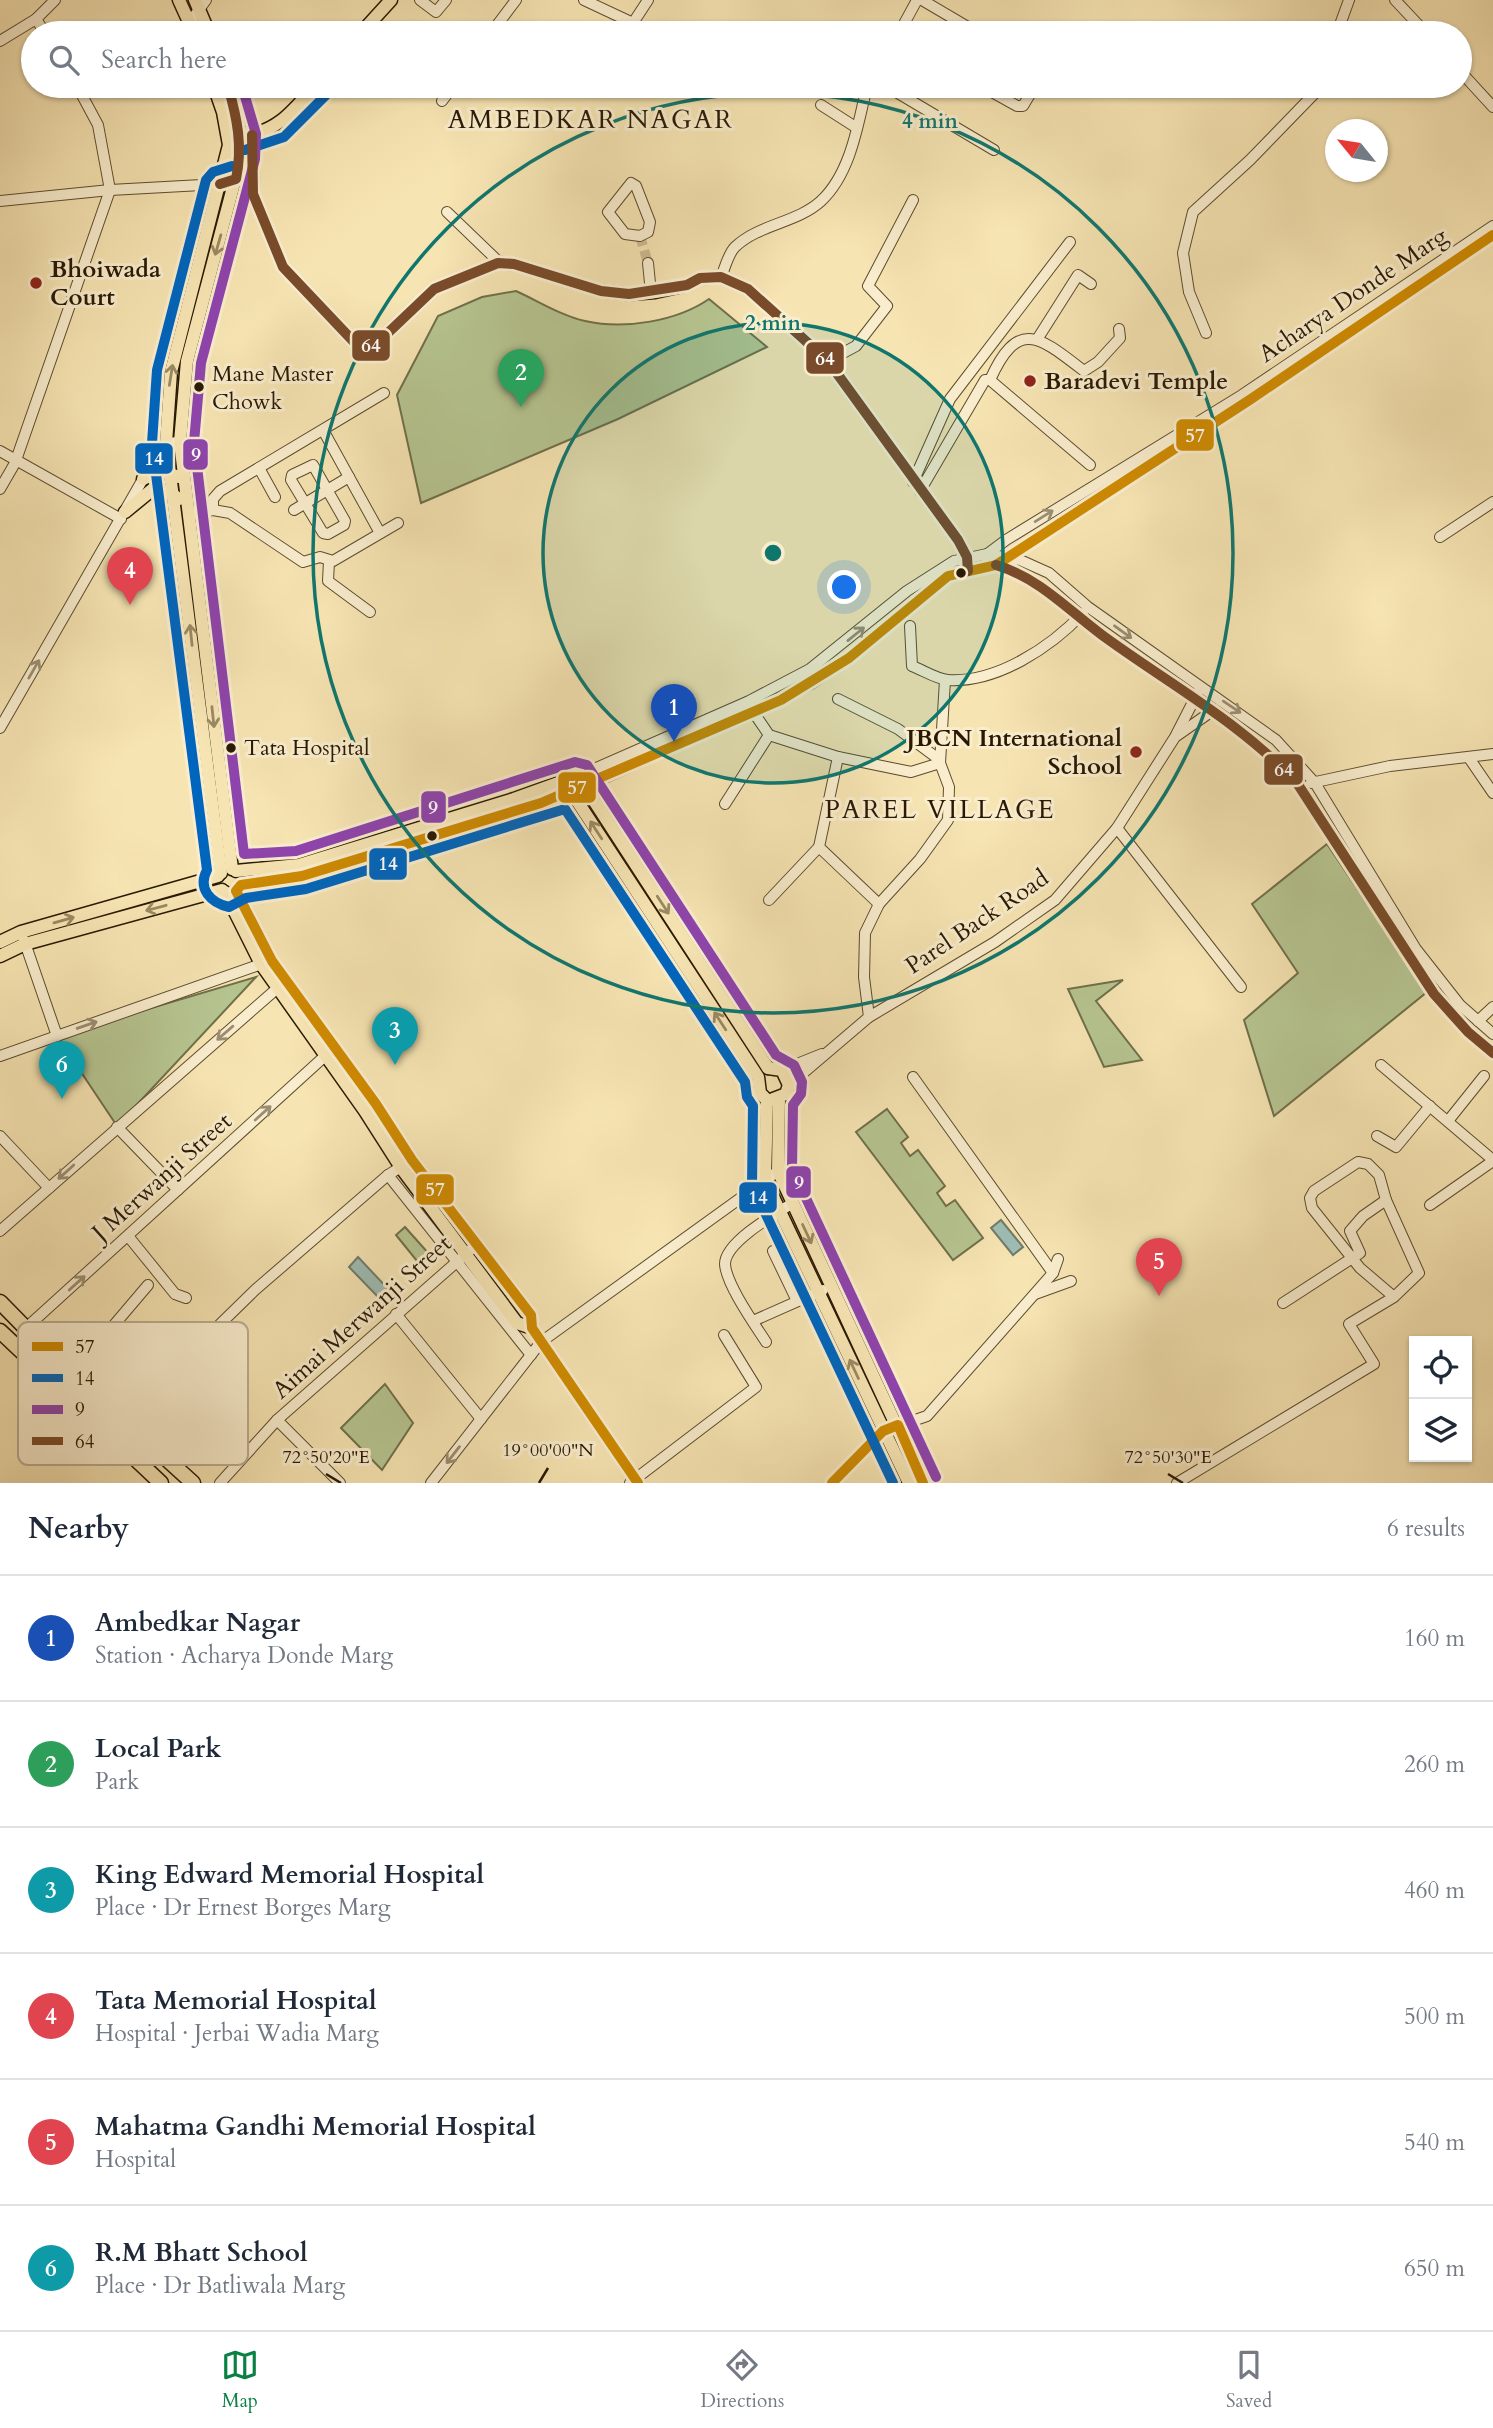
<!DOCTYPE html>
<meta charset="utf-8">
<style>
:root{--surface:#fff;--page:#f2f2f3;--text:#1f2937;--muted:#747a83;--line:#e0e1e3;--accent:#0b8043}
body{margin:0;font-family:Cardo,serif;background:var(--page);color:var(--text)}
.controls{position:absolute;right:21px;bottom:21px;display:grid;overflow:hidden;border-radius:0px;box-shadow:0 2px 5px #0004}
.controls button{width:63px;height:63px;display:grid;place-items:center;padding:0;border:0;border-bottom:2px solid var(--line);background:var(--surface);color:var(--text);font:35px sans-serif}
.compass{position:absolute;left:1325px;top:119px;width:63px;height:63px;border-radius:50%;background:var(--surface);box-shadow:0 2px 5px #0004;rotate:300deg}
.you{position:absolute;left:845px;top:588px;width:24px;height:24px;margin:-18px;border:5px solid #fff;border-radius:50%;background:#1a73e8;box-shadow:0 0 0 10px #1a73e833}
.badge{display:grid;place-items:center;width:46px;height:46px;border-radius:50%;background:var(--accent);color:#fff;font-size:23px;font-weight:700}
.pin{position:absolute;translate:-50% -58px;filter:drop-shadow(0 2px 4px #0008)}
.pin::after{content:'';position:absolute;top:37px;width:24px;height:21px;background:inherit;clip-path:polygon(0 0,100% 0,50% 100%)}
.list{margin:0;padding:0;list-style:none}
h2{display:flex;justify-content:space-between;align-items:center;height:91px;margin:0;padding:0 28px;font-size:30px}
h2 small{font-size:23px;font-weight:400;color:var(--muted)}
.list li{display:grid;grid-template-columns:46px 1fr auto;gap:21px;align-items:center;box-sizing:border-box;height:126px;padding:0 28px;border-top:2px solid var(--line)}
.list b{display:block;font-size:26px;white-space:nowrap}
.list p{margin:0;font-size:23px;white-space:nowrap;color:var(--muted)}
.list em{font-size:23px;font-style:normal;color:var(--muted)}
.icon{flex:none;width:38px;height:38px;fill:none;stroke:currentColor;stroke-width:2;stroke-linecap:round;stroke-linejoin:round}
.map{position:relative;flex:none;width:1493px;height:1483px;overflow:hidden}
.search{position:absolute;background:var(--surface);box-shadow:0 2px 5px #0004;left:21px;right:21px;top:21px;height:77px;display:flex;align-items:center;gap:18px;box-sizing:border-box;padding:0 24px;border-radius:38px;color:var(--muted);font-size:26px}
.sheet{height:847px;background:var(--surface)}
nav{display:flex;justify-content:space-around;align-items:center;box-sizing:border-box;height:98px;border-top:2px solid var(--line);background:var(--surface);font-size:19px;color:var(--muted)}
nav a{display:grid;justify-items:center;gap:4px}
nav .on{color:var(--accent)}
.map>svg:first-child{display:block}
</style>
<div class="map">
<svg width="1493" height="1483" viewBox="0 0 1493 1483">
<rect width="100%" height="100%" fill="#f6e4b2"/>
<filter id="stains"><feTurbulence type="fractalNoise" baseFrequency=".00286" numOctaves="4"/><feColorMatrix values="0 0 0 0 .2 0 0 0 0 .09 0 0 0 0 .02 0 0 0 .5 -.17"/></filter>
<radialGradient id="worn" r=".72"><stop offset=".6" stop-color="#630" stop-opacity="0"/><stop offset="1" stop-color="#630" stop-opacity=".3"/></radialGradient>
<g fill="#b6c591" stroke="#706f4a" stroke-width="2">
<path d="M 516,291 C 538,301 562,316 585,321 C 625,330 677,321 709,299 L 767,347 L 618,419 L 421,503 L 397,395 L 438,316 L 482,297 Z"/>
<polygon points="1327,844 1427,992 1274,1116 1244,1020 1298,973 1252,904"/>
<polygon points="256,977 117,1126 57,1036"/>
<polygon points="1123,980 1096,1001 1142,1060 1104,1067 1068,989"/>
<polygon points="887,1109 908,1137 901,1143 910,1156 918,1150 945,1186 937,1193 946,1206 955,1200 983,1238 953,1260 856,1132"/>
<polygon points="405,1227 430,1255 421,1266 396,1235"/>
<polygon points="385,1384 413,1423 382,1470 341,1428"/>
</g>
<g fill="#9ebdb4" stroke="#6f7b6d" stroke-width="2">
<polygon points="1001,1220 1023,1247 1013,1255 991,1228"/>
<polygon points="358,1257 391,1292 382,1301 349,1267"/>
</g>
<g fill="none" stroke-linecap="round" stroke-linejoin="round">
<polyline stroke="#cdbb8f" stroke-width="10" stroke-dasharray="10 5" stroke-linecap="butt" points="640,236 648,263"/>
<defs>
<g id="minor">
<polyline points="420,0 436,12 446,0"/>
<polyline points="584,0 633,23 648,0"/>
<polyline points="922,0 978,33"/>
<polyline points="1395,0 1426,33"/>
<polyline points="36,19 45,33"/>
<polyline points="190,22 206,0"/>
<polyline points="491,33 516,0"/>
<polyline points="899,33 917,0"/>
<polyline points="1337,33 1349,0"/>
<polyline points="0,41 36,19 55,0"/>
<polyline points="1460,71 1493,107"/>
<polyline points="886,86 994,150"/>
<polyline points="981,86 1017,106 1023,106 1035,86"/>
<polyline points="442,101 453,86"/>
<polyline points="821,105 857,128"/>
<polygon points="631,183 636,186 650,222 648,232 640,236 625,234 608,212"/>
<polyline points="0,201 110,190 220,184 236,179"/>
<polyline points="447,212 500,263"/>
<polyline points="648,263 651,293"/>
<path d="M 721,277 C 725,268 728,254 735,247 C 759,224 797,223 821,201 C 851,173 858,124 867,86"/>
<polyline points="1206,333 1189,292 1183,253 1193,212 1250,160 1314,94 1317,86"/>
<polyline points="1038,338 1078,275 1091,284"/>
<polyline points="828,361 856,346 887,306 868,286 913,200"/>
<path d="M 990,380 C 1018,317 1040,337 1084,371 L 1098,362 L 1120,338 L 1119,329"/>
<polyline points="323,430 380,533"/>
<polyline points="0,451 121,519"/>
<polygon points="313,465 345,521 344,525 328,534 323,533 291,480 292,475"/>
<polyline points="259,468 275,497"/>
<polyline points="913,482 950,399 1070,242"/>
<polyline points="0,489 15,463 110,190 98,125 77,86"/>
<polyline points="920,491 985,380 990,380 1090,465"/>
<polyline points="213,510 213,499 220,491 384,393"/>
<polyline points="294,510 349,477"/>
<polyline points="191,515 213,510 230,513 303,562 320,557 333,561 398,523"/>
<polyline points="1440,537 1493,502"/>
<polyline points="986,555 1006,540 1242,395 1493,226"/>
<polyline points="1004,558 1251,399 1493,235"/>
<polyline points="329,561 328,581 370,612"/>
<path d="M 910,626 L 912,666 C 923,670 936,679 948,680 C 997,683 1051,647 1083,613"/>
<polyline points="838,699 898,729 940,760"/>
<polyline points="754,713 769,735 838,757 911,772 940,763"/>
<polyline points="0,728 143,479 166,443 180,442"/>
<polyline points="1176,735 1198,692"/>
<polyline points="838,757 819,847 879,904"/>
<polyline points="1469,758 1493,793"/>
<polyline points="578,776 749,701 810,669 907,591 954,561 987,554 1020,560 1049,573 1088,607 1276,740 1315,783 1416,949 1460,1005 1493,1034"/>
<polyline points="1311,783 1390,766 1493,754"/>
<path d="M 585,787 L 811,684 L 849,658 L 948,576 L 996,565 L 1023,574 C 1051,594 1076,617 1105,636 C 1172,683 1243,721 1297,783 L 1434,994 L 1468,1032 L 1493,1053"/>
<polyline points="725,804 769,735"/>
<polyline points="1117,828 1241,987"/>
<polyline points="769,900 819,847"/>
<polyline points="24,940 57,1036"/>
<polyline points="869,1017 864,977 865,933 879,904 920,859 948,820 949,787 940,763 945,680"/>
<polyline points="1478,1021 1493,1007"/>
<polyline points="0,1056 267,962"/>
<polyline points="1381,1065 1493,1160"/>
<polyline points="782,1070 822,1054"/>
<polyline points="913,1077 1053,1273"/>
<polyline points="788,1086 869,1017 995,942 1055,900 1117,828 1175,737 1215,709"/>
<polyline points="1448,1121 1484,1076"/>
<polyline points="117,1127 178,1190"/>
<polyline points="0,1136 49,1188"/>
<polyline points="1377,1136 1396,1147 1430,1106"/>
<polyline points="388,1175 531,1355"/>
<polyline points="1430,1205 1493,1161"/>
<polyline points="0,1231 281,985"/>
<polyline points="128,1236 175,1294 186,1298"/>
<polyline points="773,1251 797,1301"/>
<polyline points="1035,1294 1071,1281"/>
<polyline points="1283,1303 1360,1253 1350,1231 1363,1216 1386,1200"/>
<polyline points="396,1314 481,1419"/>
<polyline points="753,1321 823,1290"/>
<polyline points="26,1328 325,1056"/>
<path d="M 766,1342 C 755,1325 726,1284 725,1264 C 725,1242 775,1214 793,1203"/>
<polyline points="80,1380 116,1338 114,1325 148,1285"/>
<polyline points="123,1419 255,1290 388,1175 412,1160"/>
<polyline points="277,1420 340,1483"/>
<polyline points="220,1483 277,1420 476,1245"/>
<polyline points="431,1483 541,1342 778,1171"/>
<polyline points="630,1483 756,1387 724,1335"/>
<polyline points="832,1483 883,1431 927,1416 1053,1273 1058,1259"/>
<polyline points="1177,1483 1374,1364 1349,1324 1394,1297 1360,1268 1312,1208 1310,1198 1314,1191 1358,1162 1368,1164 1379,1175 1386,1200 1419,1273 1394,1297"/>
</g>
<g id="major">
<polyline points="179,0 194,33"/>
<polyline points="195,0 209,33"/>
<polyline points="361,33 391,0"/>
<polyline points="214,86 223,112 229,145 171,372 166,443 221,873"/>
<polyline points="228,86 242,136 241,157 187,361 180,442 232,869"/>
<polyline points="252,135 253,194 283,267 354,342 374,346 434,289 498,263 514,264 601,291 629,294 655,292 687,285 700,278 721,277 748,289 828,361 958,540 967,557 968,571"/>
<path d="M 244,136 C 278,131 293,111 315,86"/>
<polyline points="143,479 161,471 179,477"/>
<polyline points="125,512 153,489 169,492 179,499"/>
<polyline points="564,781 758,1077 760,1093 767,1100"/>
<polyline points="236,871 299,865 514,799 578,776 768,1068"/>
<polyline points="241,885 302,876 576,790"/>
<polyline points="236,891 272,961 376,1104 412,1160 531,1315 532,1328 638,1483"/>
<polyline points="225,892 261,964 365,1111 402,1169 517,1323 532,1328"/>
<polyline points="0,942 21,932 218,876"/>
<polyline points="0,956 25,944 222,890"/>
<polyline points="768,1068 782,1070 789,1085 786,1094 773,1099"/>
<polyline points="779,1099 778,1171 923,1483"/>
<polyline points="767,1100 765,1180 909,1483"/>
</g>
<g id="highway">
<polyline points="0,1302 50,1353 193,1483"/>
<polyline points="0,1331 161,1483"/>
</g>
</defs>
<use href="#minor" stroke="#5c4c2f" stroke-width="12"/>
<use href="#major" stroke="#291903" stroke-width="15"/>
<use href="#highway" stroke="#291903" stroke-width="17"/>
<use href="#minor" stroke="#f9edcd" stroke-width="10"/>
<use href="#major" stroke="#f6e4b2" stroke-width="12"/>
<use href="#highway" stroke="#f6e4b2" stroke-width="14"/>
<defs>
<g id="bus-1">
<polyline points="638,1483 532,1328 531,1315 412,1160 376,1104 272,961 236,891 241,885 302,876 541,803 781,700 849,658 948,576 996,565 1251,399 1493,235"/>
<polyline points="832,1483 883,1431 898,1425 923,1483"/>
</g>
<g id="bus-2">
<polyline points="245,150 284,137 326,95"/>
<path d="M 232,166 L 213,172 L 206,180 L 157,370 L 152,443 L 207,870 C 197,889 211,903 229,907 L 246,898 L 306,889 L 565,809 L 745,1082 L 747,1097 L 753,1106 L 752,1185 L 893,1483"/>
</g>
<polyline id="bus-3" points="242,86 256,134 255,159 201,363 194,442 244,854 296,851 575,762 587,765 776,1055 794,1065 802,1082 801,1094 793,1105 792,1168 936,1477"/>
<g id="bus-4">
<polyline points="252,135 253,194 283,267 354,342 374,346 434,289 498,263 514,264 601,291 629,294 687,285 700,278 721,277 748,289 828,361 958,540 967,557 968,571"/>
<path d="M 220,184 L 236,179 C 243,146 237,118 228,86"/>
<path d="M 996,565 C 1039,578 1067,609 1102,635 C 1169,684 1240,722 1297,783 L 1434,994 L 1468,1032 L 1493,1053"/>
</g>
</defs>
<use href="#bus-1" stroke="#f9edcd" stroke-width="16"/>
<use href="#bus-2" stroke="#f9edcd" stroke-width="16"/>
<use href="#bus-3" stroke="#f9edcd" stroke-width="16"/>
<use href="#bus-4" stroke="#f9edcd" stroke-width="16"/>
<use href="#bus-1" stroke="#ce8a01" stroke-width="10"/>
<use href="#bus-2" stroke="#0065bd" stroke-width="10"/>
<use href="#bus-3" stroke="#8e44ad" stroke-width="10"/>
<use href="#bus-4" stroke="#7a4b2a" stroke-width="10"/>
</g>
<defs><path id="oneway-shaft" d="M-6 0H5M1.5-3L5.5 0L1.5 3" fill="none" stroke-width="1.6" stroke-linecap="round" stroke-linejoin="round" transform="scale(1.75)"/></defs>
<g stroke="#9a8963">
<use href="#oneway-shaft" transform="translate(218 245) rotate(106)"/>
<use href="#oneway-shaft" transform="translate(171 375) rotate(-81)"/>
<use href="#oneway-shaft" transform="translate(191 635) rotate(-96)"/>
<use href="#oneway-shaft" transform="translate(213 717) rotate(84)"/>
<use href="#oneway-shaft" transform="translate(596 830) rotate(-123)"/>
<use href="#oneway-shaft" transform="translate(663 905) rotate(57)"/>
<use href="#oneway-shaft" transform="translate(156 908) rotate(165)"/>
<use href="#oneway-shaft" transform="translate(64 920) rotate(-16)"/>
<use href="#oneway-shaft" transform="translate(720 1021) rotate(-123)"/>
<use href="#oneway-shaft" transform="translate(807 1234) rotate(65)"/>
<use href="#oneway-shaft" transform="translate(854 1369) rotate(-115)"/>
</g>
<g stroke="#9b8e72">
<use href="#oneway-shaft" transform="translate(1044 516) rotate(-32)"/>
<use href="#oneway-shaft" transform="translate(1123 632) rotate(36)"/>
<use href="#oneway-shaft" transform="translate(856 634) rotate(-39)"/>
<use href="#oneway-shaft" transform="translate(34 669) rotate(-60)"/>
<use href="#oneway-shaft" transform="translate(1232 707) rotate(34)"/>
<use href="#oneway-shaft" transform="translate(87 1025) rotate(-19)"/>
<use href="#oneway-shaft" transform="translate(225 1033) rotate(139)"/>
<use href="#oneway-shaft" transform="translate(263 1113) rotate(-42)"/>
<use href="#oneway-shaft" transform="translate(66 1172) rotate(138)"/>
<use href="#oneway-shaft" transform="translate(77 1283) rotate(-42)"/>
<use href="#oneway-shaft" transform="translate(453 1455) rotate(128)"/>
</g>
<path fill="none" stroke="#291903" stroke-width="2.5" d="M 326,1474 L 341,1483M 1168,1474 L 1183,1483M 539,1483 L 548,1468"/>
<circle cx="773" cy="553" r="230" fill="#0f766e" fill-opacity=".12"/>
<g fill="none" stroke="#0f766e" stroke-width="3.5">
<circle cx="773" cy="553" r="230"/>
<circle cx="773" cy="553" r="460"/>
</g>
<g fill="#8f2418" stroke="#f9edcd" stroke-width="2.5">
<circle cx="36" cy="283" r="7"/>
<circle cx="1030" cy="381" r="7"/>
<circle cx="1136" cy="752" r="7"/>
</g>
<g fill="#291903" stroke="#f9edcd" stroke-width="2.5">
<circle cx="199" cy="387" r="6"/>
<circle cx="961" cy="573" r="6"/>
<circle cx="231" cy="748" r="6"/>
<circle cx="432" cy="836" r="6"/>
</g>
<g text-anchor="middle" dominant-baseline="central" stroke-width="6" stroke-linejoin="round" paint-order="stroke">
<g font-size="22" fill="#291903" stroke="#f9edcd" text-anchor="start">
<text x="212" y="374">Mane Master<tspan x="212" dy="28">Chowk</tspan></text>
<text x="244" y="748">Tata Hospital</text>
</g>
<g font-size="24" font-weight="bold" fill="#291903" stroke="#f9edcd" text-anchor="start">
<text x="50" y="269">Bhoiwada<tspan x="50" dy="28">Court</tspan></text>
<text x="1044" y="381">Baradevi Temple</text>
<text x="1122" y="738" text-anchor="end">JBCN International<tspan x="1122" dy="28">School</tspan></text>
</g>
<g font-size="24" fill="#291903" stroke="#f9edcd">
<text transform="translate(1353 295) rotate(-34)">Acharya Donde Marg</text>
<text transform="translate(977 922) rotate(-34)">Parel Back Road</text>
<text transform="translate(162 1177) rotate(-42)">J Merwanji Street</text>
<text transform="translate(362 1317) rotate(-42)">Aimai Merwanji Street</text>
</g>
<g font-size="26" letter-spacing="2" fill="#291903" stroke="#f9edcd">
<text x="591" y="119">AMBEDKAR NAGAR</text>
<text x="940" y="809">PAREL VILLAGE</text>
</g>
</g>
<rect x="18" y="1322" width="230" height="143" rx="10" fill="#f9edcd" stroke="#bbad90" stroke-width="2"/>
<rect x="32" y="1342" width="31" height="9" fill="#ce8a01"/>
<rect x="32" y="1374" width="31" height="8" fill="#0065bd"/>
<rect x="32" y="1405" width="31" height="9" fill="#8e44ad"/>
<rect x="32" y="1437" width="31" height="8" fill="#7a4b2a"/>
<g font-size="19" fill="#291903">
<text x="75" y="1353">57</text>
<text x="75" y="1385">14</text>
<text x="75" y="1416">9</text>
<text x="75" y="1448">64</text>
</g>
<g font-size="18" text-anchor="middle" fill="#291903" stroke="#f9edcd" stroke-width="6" stroke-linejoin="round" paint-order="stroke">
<text x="548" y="1456">19°00'00"N</text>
<text x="326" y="1463">72°50'20"E</text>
<text x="1168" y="1463">72°50'30"E</text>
</g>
<circle cx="773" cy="553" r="10" fill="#0f766e" stroke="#f9edcd" stroke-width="3.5"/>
<g font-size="21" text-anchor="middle" font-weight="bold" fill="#0f766e" stroke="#f9edcd" stroke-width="6" stroke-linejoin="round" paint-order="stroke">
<text x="930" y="128">4 min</text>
<text x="773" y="330">2 min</text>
</g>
<g stroke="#f9edcd" stroke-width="2.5">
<rect x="351" y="329" width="40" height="33" rx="7" fill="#7a4b2a"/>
<rect x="805" y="341" width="40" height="34" rx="7" fill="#7a4b2a"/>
<rect x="1175" y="418" width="40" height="34" rx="7" fill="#ce8a01"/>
<rect x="182" y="438" width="27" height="33" rx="7" fill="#8e44ad"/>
<rect x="134" y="442" width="40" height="33" rx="7" fill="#0065bd"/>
<rect x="1263" y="753" width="41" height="33" rx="7" fill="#7a4b2a"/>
<rect x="557" y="771" width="40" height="33" rx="7" fill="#ce8a01"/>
<rect x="420" y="790" width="27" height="34" rx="7" fill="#8e44ad"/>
<rect x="368" y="847" width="40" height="34" rx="7" fill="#0065bd"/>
<rect x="785" y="1165" width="27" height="34" rx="7" fill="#8e44ad"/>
<rect x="415" y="1173" width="40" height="33" rx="7" fill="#ce8a01"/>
<rect x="738" y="1181" width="40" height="33" rx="7" fill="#0065bd"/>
</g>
<g font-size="19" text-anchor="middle" font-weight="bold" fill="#fff">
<text x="371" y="352">64</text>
<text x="825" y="365">64</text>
<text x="1195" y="442">57</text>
<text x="196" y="461">9</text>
<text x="154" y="465">14</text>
<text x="1284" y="776">64</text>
<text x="577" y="794">57</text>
<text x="433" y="814">9</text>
<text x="388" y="870">14</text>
<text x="799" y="1189">9</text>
<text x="435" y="1196">57</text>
<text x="758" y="1204">14</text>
</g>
<rect width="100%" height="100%" filter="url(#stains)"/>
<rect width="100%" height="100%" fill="url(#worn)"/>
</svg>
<div class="controls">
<button><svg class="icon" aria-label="locate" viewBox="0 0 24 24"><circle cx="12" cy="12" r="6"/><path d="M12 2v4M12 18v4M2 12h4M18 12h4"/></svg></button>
<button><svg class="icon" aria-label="layers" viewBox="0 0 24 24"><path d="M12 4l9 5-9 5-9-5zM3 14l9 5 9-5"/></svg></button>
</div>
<svg class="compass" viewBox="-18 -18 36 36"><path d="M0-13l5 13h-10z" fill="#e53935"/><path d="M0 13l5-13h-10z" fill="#747a83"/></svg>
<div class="you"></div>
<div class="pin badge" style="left:674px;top:742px;background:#1a4fb4">1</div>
<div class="pin badge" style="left:521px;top:407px;background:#2e9e5b">2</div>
<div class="pin badge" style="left:395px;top:1065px;background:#0f9aa8">3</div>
<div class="pin badge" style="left:130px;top:605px;background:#e0444e">4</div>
<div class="pin badge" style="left:1159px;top:1296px;background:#e0444e">5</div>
<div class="pin badge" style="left:62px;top:1099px;background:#0f9aa8">6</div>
<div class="search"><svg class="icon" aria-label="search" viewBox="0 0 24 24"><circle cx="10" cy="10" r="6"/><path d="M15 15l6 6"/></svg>Search here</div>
</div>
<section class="sheet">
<h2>Nearby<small>6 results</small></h2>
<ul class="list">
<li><span class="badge" style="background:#1a4fb4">1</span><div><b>Ambedkar Nagar</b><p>Station · Acharya Donde Marg</p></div><em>160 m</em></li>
<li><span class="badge" style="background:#2e9e5b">2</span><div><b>Local Park</b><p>Park</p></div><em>260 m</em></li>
<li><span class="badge" style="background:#0f9aa8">3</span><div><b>King Edward Memorial Hospital</b><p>Place · Dr Ernest Borges Marg</p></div><em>460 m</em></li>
<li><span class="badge" style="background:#e0444e">4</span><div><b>Tata Memorial Hospital</b><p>Hospital · Jerbai Wadia Marg</p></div><em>500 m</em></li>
<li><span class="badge" style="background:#e0444e">5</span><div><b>Mahatma Gandhi Memorial Hospital</b><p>Hospital</p></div><em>540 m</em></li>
<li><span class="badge" style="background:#0f9aa8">6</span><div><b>R.M Bhatt School</b><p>Place · Dr Batliwala Marg</p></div><em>650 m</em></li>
</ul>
</section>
<nav>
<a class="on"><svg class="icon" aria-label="map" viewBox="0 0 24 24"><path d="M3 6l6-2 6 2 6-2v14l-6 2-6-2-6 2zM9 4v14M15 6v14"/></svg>Map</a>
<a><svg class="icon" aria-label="directions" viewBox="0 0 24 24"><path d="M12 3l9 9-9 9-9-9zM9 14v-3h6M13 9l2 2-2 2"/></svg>Directions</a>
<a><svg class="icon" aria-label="saved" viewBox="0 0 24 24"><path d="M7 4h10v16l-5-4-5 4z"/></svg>Saved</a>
</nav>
